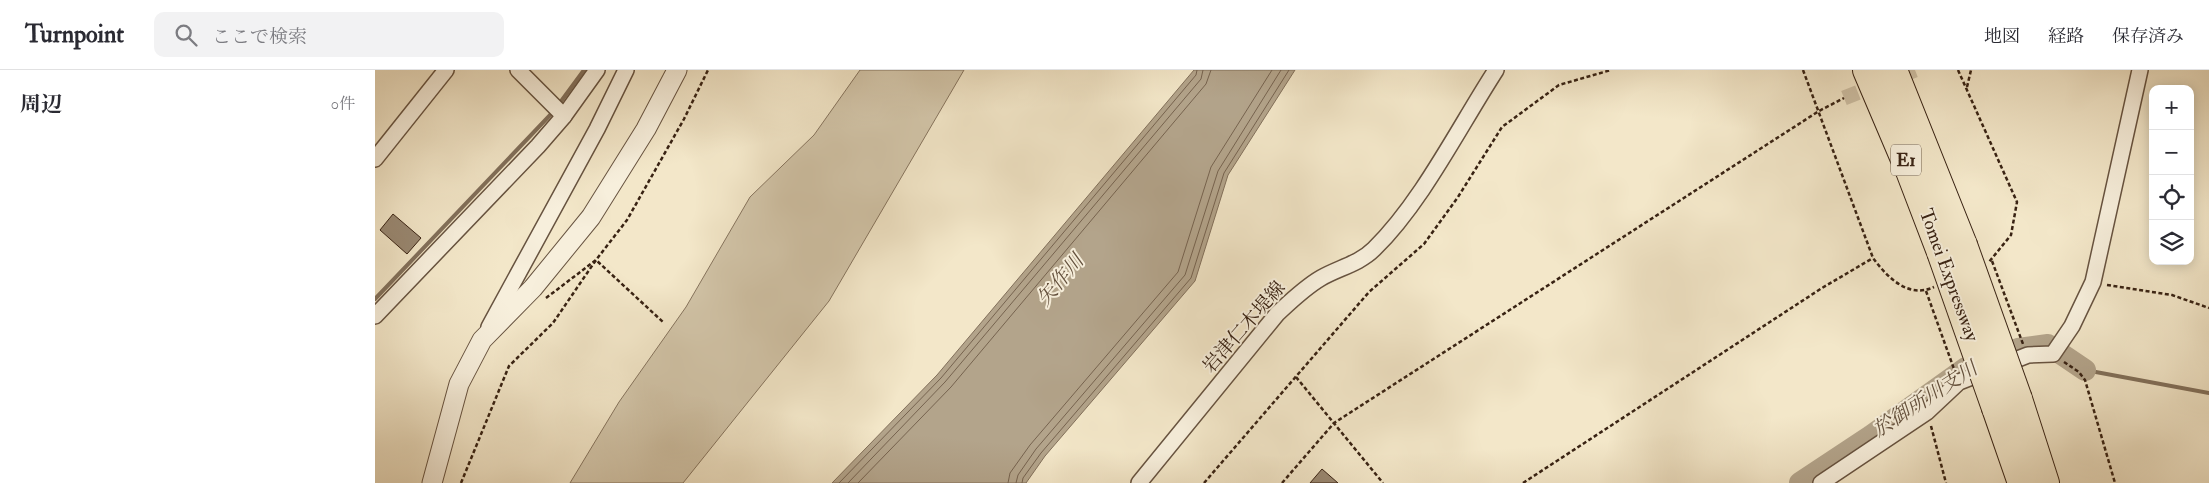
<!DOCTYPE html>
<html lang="ja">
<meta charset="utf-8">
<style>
:root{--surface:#fff;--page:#f2f2f3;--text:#2b2b33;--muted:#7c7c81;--line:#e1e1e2}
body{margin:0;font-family:"IM FELL Double Pica","Noto Serif JP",serif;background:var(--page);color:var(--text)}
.controls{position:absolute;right:15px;top:15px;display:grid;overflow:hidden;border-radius:10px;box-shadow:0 2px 12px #0003}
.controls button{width:45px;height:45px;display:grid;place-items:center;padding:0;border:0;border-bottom:1px solid var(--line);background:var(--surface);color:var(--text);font:25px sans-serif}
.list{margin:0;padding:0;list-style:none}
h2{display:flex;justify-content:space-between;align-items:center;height:65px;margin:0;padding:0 20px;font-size:21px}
h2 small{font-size:16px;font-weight:400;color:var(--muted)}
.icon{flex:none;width:28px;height:28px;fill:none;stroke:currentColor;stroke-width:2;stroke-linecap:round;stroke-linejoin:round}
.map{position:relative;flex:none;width:1834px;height:413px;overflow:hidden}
header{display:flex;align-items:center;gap:30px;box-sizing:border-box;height:70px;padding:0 25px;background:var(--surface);border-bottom:1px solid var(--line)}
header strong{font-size:24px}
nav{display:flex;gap:28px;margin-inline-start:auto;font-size:18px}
.search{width:350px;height:45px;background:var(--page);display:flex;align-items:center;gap:12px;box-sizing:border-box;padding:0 18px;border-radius:10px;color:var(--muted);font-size:19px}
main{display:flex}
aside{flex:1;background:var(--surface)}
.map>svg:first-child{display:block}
</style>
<header>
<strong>Turnpoint</strong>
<div class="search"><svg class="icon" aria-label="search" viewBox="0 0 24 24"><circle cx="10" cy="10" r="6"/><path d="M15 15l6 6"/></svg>ここで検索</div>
<nav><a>地図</a><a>経路</a><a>保存済み</a></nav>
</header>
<main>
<aside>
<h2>周辺<small>0件</small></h2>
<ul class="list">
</ul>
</aside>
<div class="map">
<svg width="1834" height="413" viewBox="0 0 1834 413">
<rect width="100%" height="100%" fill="#f3e7c9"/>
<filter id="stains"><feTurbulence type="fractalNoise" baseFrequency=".004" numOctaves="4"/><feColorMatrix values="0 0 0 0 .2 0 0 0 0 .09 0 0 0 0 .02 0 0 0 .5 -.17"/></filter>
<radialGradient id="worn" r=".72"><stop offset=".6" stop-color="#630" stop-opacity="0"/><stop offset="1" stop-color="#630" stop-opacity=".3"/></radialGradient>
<polygon fill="#d3c6aa" stroke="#86745e" points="485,0 589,0 454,231 308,413 195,413 244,332 311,237 375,127 439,65"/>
<polygon fill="#b3a48b" stroke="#82705b" points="819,0 920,0 853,105 820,211 670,386 651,413 457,413 562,305"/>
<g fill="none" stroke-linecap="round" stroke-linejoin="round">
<g stroke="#76634f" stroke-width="1">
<polyline points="464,413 566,308 821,5 822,0"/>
<polyline points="473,413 570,312 826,9 828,0"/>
<polyline points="483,413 576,317 831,14 836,0"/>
<polyline points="633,413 635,403 655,375 803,202 836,97 897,0"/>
<polyline points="641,413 643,405 661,379 810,205 843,101 906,0"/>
<polyline points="647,413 648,408 666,383 816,208 849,103 914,0"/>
</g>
<g stroke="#82705b" stroke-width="4">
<polyline points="184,34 209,0"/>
<polyline points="0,229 178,42"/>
<polyline points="1710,300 1834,323"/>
</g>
<polyline stroke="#b3a48b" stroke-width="22" points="1425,413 1496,366 1591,298 1643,279 1673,275 1710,300"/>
</g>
<g fill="#998872" stroke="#382213">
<polygon points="18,144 46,168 32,184 5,160"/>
<polygon points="947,399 963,413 935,413"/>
</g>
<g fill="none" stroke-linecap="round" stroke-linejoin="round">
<polyline stroke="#cec0a5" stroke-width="15" stroke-dasharray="15 8" stroke-linecap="butt" points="1469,28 1540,0"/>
<defs>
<g id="minor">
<polyline points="143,0 189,46"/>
<polyline points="0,89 71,0"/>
<polyline points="0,246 163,76 189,46 222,0"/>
<polyline points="114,257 222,59 251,0"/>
<path d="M 764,413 L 902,244 C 916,231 929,218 946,208 C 963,198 984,194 999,179 C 1047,132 1084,57 1121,0"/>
<polyline points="1446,413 1552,342 1584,312 1653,285 1678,284 1697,256 1718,212 1765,0"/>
</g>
<polyline id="tertiary" points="57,413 84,314 107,270 158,218 216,147 271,59 302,0"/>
<g id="motorway">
<polyline points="1492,0 1535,101 1566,182"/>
<polyline points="1518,0 1588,175"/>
<polyline points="1643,329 1670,413"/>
<polyline points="1621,338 1647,413"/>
</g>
</defs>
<use href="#minor" stroke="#675340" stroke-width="18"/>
<use href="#tertiary" stroke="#675340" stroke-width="21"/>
<use href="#motorway" stroke="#382213" stroke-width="30"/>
<g stroke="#382213" stroke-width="2.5" stroke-dasharray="4 2.5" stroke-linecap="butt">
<path d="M 1428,0 L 1498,188 C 1512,207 1533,229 1559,217"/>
<polyline points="1583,0 1642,132 1636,165 1614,192"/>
<polyline points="1592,17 1596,0"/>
<polyline points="1617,191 1648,274"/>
<polyline points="1732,215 1797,225 1834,238"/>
<polyline points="1551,221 1579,299"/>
<polyline points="171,228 221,190 252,150 309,49 333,0"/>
<polyline points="1689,292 1704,302 1710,310 1740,413"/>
<polyline points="921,307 1008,413"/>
<polyline points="1556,356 1571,413"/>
<polyline points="86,413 134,296 178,253 221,190 288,252"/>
<polyline points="829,413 994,222 1049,174 1083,127 1127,57 1184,15 1236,0"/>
<polyline points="907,413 959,353 1444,41 1469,28"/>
<polyline points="1148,413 1447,218 1498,188"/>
</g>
<use href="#minor" stroke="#f7efdc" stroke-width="15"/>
<use href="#tertiary" stroke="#f7efdc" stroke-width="19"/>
<use href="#motorway" stroke="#f3e7c9" stroke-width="28"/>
<defs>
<g id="motorway-bridge">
<polyline points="1588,175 1643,329"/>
<polyline points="1566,182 1621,338"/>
</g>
</defs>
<use href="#motorway-bridge" stroke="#382213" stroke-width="30" stroke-linecap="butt"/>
<use href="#motorway-bridge" stroke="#f3e7c9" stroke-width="28"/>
</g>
<g text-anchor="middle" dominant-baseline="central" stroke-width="4" stroke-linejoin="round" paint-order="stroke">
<rect fill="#f7efdc" stroke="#71604f" stroke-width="1" x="1516" y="74.5" width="30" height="31" rx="4"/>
<g font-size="18" font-weight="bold" fill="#382213">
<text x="1531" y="90">E1</text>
</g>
<g font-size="19" fill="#382213" stroke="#f7efdc">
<text transform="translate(1574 205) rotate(70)">Tomei Expressway</text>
<text transform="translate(869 257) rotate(-49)">岩津仁木堤線</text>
</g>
<g font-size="20" font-style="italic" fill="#63503d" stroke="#f7efdc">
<text transform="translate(685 210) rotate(-50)">矢作川</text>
<text transform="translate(1550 329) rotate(-33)">於御所川支川</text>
</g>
</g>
<rect width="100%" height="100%" filter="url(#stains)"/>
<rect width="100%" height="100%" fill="url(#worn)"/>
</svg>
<div class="controls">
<button>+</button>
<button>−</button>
<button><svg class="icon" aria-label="locate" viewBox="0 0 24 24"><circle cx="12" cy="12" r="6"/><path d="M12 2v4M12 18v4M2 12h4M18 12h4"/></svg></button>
<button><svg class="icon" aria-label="layers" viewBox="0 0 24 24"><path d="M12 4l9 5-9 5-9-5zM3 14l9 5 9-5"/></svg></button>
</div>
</div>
</main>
